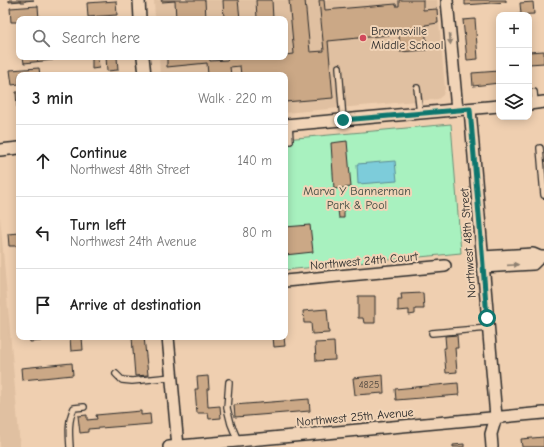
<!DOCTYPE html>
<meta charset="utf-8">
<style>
:root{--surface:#fff;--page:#f6f6f6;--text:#222;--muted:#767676;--line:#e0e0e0}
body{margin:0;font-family:"Comic Neue",sans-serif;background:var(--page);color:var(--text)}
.controls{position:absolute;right:12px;top:12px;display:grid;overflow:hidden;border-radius:8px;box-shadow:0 2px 10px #0003}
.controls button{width:36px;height:36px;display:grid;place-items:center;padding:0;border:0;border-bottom:1px solid var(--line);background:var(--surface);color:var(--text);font:20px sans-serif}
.stop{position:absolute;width:12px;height:12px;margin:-9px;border:3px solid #0f766e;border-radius:50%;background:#fff}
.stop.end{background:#0f766e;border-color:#fff;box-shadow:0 1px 4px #0008}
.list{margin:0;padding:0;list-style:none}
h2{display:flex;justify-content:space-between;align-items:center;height:52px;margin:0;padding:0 16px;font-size:17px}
h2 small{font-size:13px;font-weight:400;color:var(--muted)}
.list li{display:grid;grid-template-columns:26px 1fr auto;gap:12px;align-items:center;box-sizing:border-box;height:72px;padding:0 16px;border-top:1px solid var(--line)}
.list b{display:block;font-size:15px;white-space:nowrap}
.list p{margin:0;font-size:13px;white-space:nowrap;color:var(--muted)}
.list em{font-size:13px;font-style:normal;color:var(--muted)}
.icon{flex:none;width:22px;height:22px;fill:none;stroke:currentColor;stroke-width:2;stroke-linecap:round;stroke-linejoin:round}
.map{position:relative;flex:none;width:544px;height:447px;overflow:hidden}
.search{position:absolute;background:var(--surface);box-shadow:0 2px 10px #0003;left:16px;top:16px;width:272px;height:44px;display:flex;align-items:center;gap:10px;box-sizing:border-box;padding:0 14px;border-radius:8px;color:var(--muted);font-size:15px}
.panel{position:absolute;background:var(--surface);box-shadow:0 2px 10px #0003;left:16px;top:72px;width:272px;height:268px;border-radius:8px}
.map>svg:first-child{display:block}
</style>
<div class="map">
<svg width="544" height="447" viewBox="0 0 544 447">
<rect width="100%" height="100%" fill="#efcfb0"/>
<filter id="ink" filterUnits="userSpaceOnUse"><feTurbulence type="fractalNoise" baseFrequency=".025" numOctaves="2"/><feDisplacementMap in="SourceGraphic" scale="8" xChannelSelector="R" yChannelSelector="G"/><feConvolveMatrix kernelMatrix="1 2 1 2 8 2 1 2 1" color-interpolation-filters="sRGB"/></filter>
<g filter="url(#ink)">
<g fill="#e0c0a1">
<polygon points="154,0 437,0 445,88 443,95 438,99 285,113 285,75 160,75 159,57 285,57 285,19 155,19"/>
<polygon points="0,216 20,447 0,447"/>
</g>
<polygon fill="#a8f1bf" stroke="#6a8e75" points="451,124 461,253 285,270 285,139"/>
<polygon fill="#7dccda" stroke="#5c8c94" points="395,161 397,181 358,184 357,164"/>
<g fill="#cba886" stroke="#2b2b2b">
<polygon points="9,0 34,0 25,1 25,2 21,2 21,1 9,2"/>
<polygon points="161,0 205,0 206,19 176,19 175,1 162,2"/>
<polygon points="223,0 238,0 240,19 224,19"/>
<polygon points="256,0 272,0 273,19 257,19"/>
<polygon points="289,0 305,0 310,52 324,51 319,0 324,0 325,10 396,4 396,6 399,6 399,0 423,0 423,10 437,9 438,23 425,25 427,50 400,52 399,34 328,41 333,98 285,102 285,75 241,75 240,66 230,67 231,75 208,75 207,63 167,67 167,57 209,57 210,61 228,60 227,57 243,57 243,58 258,57 285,57 285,55 294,54"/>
<polygon points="465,0 506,0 506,2 465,5"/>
<polygon points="116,1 117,15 88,17 87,3"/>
<polygon points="533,2 534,14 511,15 521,14 520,3"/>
<polygon points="38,6 39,19 19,19 19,22 11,22 10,8"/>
<polygon points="475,19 478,59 467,60 463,20"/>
<polygon points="544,51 544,63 529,64 529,52"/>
<polygon points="23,57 52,57 53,60 24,63"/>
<polygon points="98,57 99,68 92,69 92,58"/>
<polygon points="106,57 117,57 118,70 107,71"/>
<polygon points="39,68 40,75 19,75 19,84 12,85 10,70"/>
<polygon points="499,71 499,83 473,86 472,73"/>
<polygon points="16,92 19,92 19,107 17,107"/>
<polygon points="347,141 351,187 334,189 331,143"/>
<polygon points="338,210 344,210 344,218 339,218"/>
<polygon points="310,225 313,252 285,255 285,227"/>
<polygon points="19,233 19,246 9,246 8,234"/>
<polygon points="423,293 424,309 415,309 415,314 409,315 409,310 398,311 398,300 402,300 401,294"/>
<polygon points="358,296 375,296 375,323 364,323 363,318 358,318"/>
<polygon points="327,309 329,333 312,334 311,323 304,323 303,311"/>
<polygon points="457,335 458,348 455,348 457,372 446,373 444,348 446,348 445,336"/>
<polygon points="29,337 41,337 41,341 30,342"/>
<polygon points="70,337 82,337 83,350 71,351"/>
<polygon points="132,337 144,337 148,375 135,376"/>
<polygon points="273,337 284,337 285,346 274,347"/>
<polygon points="334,342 335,360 316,361 315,343"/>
<polygon points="72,363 73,375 22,380 21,368"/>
<polygon points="383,375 384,393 355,395 353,378"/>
<polygon points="208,376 209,389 207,389 208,407 220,406 221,418 209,419 208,413 197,413 195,389 198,389 197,377"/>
<polygon points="458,383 459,395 396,400 395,389"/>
<polygon points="309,399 310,411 235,417 234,405"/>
<polygon points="141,411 141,415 150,414 151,424 88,429 88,432 80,433 78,416 87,415 87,420 97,419 96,415"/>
<polygon points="544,437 544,447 522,447 521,439"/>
<polygon points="464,444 464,447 453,447 453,445"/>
</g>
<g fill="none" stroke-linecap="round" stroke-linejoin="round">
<defs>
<g id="service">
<polyline points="339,67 343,120"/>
<polyline points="417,88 420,113"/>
<polyline points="534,92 535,103"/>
<polyline points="289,124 290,141"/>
<polyline points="540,148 544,195"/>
<polyline points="432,333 488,328"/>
<polyline points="116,374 122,380 132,381 172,377"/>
<polyline points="229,382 227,408 231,424 238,441"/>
<path d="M 70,447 C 69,433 68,420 74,408 L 84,407"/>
</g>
<g id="minor">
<polyline points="139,0 140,19"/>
<polyline points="447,0 457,110"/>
<polyline points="143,57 145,75"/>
<polyline points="529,104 544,102"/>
<polyline points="470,109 496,417 491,434 492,447"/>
<polyline points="285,125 499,106"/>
<polyline points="0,150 19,148"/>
<polyline points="483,257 533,254 540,257 544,257"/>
<polyline points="483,267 533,264 540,257"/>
<polyline points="285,281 445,266"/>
<polyline points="168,337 178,447"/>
<polyline points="169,447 282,437 544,413"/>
</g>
</defs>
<use href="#service" stroke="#2b2b2b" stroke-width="8"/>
<use href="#minor" stroke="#2b2b2b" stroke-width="14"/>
<use href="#service" stroke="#f1d4b7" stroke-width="5.5"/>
<use href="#minor" stroke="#f1d4b7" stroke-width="11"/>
</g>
<defs><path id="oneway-solid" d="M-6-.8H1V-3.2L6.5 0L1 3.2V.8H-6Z"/></defs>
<g fill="#8e8071">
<use href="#oneway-solid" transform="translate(450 39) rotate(85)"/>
<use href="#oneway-solid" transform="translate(513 265) rotate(-4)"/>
</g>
</g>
<g fill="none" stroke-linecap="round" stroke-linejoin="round" filter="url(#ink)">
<polyline stroke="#0f766e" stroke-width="5" points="343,120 470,109 481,239 487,318"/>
</g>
<circle fill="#d1495b" stroke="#f1d4b7" stroke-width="1.5" cx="363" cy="38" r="4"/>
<g text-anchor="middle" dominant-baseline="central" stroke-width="4" stroke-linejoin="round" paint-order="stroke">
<g font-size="10" fill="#534a42">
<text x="369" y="385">4825</text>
</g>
<g font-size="12" fill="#2b2b2b" stroke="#f1d4b7" text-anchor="start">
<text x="371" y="31">Brownsville<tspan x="371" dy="14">Middle School</tspan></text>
</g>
<g font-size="12" fill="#3e4941" stroke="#f1d4b7">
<text x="357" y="191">Marva Y Bannerman<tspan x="357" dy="14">Park &amp; Pool</tspan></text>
</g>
<g font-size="12" fill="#2b2b2b" stroke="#f1d4b7">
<text transform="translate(468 243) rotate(-94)">Northwest 48th Street</text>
<text transform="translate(364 261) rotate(-5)">Northwest 24th Court</text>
<text transform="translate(355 417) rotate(-5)">Northwest 25th Avenue</text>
</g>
</g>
</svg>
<div class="controls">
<button>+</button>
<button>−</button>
<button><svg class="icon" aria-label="layers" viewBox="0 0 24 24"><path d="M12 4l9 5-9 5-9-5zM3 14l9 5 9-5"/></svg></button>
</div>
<div class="stop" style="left:487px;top:318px"></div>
<div class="stop end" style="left:343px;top:120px"></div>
<div class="search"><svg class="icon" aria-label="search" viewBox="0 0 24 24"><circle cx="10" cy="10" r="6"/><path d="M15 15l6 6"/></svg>Search here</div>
<section class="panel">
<h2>3 min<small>Walk · 220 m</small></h2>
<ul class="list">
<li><svg class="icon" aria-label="ahead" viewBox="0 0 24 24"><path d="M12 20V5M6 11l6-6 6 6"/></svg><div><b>Continue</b><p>Northwest 48th Street</p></div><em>140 m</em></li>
<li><svg class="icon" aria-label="left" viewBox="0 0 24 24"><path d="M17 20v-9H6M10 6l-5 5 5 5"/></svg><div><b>Turn left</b><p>Northwest 24th Avenue</p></div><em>80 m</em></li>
<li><svg class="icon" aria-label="arrive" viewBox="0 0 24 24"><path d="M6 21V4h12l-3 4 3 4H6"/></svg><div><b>Arrive at destination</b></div></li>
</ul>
</section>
</div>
